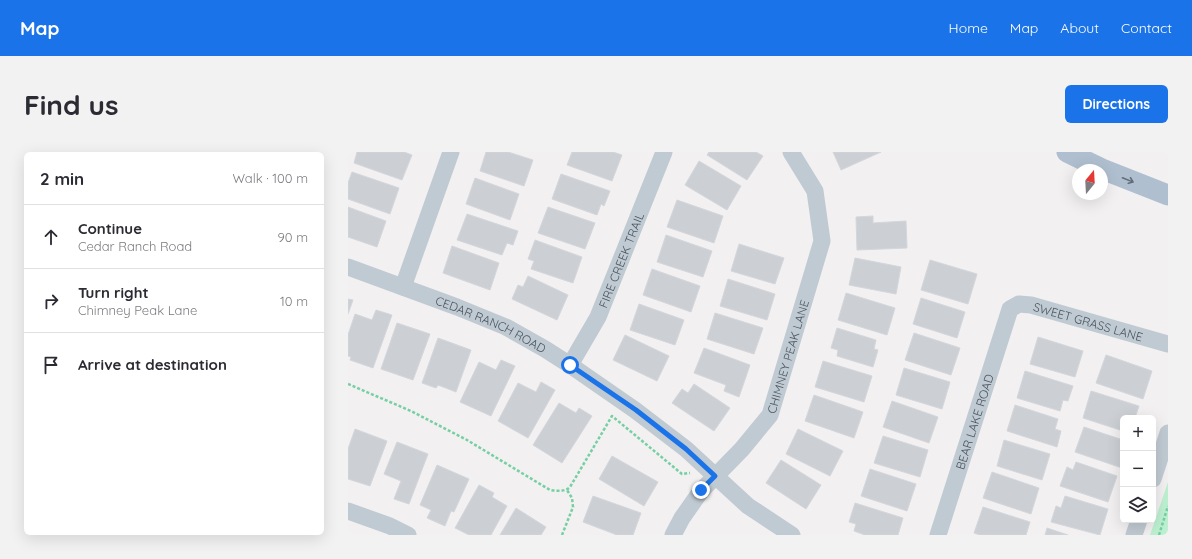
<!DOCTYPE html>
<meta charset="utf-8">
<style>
:root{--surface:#fff;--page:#f2f2f3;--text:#2b2b33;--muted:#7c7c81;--line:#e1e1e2;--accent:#1a73e8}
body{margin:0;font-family:Quicksand,sans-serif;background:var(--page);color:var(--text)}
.controls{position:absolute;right:12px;bottom:12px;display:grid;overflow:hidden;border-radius:6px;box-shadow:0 4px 16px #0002}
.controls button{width:36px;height:36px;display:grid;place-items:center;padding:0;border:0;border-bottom:1px solid var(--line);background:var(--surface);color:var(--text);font:20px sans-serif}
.compass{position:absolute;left:724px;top:12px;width:36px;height:36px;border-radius:50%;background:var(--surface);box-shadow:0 4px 16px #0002;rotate:18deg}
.stop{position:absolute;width:12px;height:12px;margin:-9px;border:3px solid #1a73e8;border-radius:50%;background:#fff}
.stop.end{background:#1a73e8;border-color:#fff;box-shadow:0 1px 4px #0008}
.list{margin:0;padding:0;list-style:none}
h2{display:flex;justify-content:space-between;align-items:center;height:52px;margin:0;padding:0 16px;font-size:17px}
h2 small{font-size:13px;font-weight:400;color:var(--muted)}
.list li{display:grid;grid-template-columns:26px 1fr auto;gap:12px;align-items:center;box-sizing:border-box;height:64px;padding:0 16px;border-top:1px solid var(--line)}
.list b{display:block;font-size:15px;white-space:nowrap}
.list p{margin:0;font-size:13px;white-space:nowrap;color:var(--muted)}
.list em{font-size:13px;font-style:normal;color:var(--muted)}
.icon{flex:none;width:22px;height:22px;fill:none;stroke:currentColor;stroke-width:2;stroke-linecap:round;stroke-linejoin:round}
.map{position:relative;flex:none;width:820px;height:383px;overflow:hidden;border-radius:6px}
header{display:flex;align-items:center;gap:24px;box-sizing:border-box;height:56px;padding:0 20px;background:var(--accent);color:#fff}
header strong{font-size:19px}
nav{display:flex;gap:22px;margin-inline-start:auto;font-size:14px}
.intro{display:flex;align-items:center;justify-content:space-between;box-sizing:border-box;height:96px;padding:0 24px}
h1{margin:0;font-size:28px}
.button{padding:10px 18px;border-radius:6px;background:var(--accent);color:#fff;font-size:14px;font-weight:700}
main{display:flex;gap:24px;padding:0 24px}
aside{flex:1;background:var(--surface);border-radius:6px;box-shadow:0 4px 16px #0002}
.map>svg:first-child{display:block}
</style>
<header>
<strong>Map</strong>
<nav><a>Home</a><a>Map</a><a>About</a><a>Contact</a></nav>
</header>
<div class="intro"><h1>Find us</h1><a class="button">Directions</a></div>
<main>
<aside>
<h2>2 min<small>Walk · 100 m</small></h2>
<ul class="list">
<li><svg class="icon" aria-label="ahead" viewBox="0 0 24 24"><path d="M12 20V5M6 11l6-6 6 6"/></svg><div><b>Continue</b><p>Cedar Ranch Road</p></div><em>90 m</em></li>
<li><svg class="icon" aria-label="right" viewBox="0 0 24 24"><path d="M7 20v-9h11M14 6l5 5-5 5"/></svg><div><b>Turn right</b><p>Chimney Peak Lane</p></div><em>10 m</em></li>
<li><svg class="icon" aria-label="arrive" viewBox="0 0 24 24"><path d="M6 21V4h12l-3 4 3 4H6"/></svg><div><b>Arrive at destination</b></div></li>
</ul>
</aside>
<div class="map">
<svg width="820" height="383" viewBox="0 0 820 383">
<rect width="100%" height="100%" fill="#f2f0f0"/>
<polygon fill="#bdf0d1" points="820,330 820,383 802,383"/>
<g fill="#cccfd4" stroke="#d3d6db">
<polygon points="9,0 56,0 64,3 54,28 6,11"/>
<polygon points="138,0 160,0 185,8 176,34 132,19"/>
<polygon points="224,0 265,0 274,3 264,29 219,13"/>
<polygon points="361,0 408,0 415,4 399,28 359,3"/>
<polygon points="485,0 533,0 493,18"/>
<polygon points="351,9 393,34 379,58 337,33"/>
<polygon points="4,20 51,36 42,62 0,47 0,31"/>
<polygon points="213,22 262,39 256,54 253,52 249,63 204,47"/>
<polygon points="127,26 171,42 162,68 118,52"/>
<polygon points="329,48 375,64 366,91 319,75"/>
<polygon points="0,55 38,69 29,95 0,85"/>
<polygon points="200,55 247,71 237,97 190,81"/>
<polygon points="119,62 170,79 165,93 159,91 154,103 109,88"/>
<polygon points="525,64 525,71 558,69 559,96 509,98 508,65"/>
<polygon points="318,83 364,99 355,125 309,110"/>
<polygon points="187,88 234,105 225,131 183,117 186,109 180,107"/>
<polygon points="391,92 436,106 427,132 383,119"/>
<polygon points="104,94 151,111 142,138 95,121"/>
<polygon points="507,106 553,115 548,142 501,133"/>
<polygon points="582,108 629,122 620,152 573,138"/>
<polygon points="304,117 352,134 343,160 295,143"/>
<polygon points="180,124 220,143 209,168 164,147 170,133 175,135"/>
<polygon points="380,127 427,142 419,168 372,154"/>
<polygon points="498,141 547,156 539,183 490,168"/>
<polygon points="573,146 617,160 609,186 565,172"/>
<polygon points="0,147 5,148 0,162"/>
<polygon points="291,152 336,168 327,193 282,178"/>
<polygon points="28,158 44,163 25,216 2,208 3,205 0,204 0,183 7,162 24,168"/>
<polygon points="367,161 415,176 406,202 359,187"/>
<polygon points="49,171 82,182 65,228 33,217"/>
<polygon points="489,176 528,188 526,197 530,198 525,215 489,204 490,198 483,196"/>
<polygon points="566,181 612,196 603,223 557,208"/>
<polygon points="277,183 321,204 309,229 265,208"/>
<polygon points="690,185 735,199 727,225 682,212"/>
<polygon points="90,186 123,198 108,240 90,233 88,236 74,231"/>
<polygon points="356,196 402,213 391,245 376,239 378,233 346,221"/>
<polygon points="758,203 804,219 795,247 748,231"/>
<polygon points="153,208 167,214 143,264 112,250 131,210 148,218"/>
<polygon points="475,209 524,224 516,250 467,235"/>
<polygon points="556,216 602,230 594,257 548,243"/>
<polygon points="677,219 725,234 720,249 715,248 712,259 669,246"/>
<polygon points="193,230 207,238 180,286 150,269 170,231 188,240"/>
<polygon points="346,232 382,256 366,279 324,251 334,237 340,241"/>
<polygon points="743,239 791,254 787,266 775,266 775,279 735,266"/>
<polygon points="466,243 515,260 506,286 457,269"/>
<polygon points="544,249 590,265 581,291 535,275"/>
<polygon points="211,251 228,261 231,256 244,264 214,311 185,293"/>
<polygon points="667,253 710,267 707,277 713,279 709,295 659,279"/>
<polygon points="736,275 775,288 774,316 727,300"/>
<polygon points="7,277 39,289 22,334 0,327 0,297"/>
<polygon points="450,277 495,299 482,324 438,302"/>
<polygon points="535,284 580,298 572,325 526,311"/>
<polygon points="656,288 702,302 694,328 649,314"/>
<polygon points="49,290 80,302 61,352 46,347 53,329 36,322"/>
<polygon points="264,304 310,330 296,354 251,327"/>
<polygon points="433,308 473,333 458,357 418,331"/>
<polygon points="728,310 769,324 760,350 712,334 719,315 725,318"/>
<polygon points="89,313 121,327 106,360 103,359 97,374 79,366 83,358 72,353"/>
<polygon points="522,317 568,332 559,359 513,344"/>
<polygon points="644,320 691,336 683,362 635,346"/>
<polygon points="131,333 146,341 144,345 159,354 143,383 121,383 107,376"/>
<polygon points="245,344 293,361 285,383 269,383 235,370"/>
<polygon points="717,344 760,357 752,383 703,370 708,354 713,356"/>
<polygon points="507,351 555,366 550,383 517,383 506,379 508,372 501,370"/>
<polygon points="635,355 682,370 678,383 632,383 626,381"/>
<polygon points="168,356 198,375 193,383 152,383"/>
<polygon points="699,376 720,383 697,383"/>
</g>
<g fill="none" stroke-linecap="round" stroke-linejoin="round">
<g stroke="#74d0a3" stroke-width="2.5" stroke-dasharray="3 2" stroke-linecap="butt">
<path d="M 0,232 L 63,259 L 119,288 L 202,338 C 209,339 217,340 222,335 L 264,264 L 334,322 L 342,321"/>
<polyline points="214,383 225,355 224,346 219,338"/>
<polyline points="811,383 820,354"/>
</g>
<g stroke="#c0cad2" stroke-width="17">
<path id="s1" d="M 0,115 L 109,155 L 158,175 L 197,197 L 222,213 L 287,258 L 338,297 L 400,354 L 444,383"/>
<polyline points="55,135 103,0"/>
<path id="s2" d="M 222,213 L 250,165 L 316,0"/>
<polyline points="805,327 820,281"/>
<polyline points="0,359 42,374 60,383"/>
<path id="s3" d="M 325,383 L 334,366 L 353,339 L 394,297 L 422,263 L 474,89 L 467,39 L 443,0"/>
<path id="s4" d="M 590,383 L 662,157 L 671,152 L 683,153 L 820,192"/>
<polyline points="786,383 791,368"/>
</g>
<polyline stroke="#afbfcf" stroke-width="21" points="719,0 754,17 820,43"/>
</g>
<defs><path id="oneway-shaft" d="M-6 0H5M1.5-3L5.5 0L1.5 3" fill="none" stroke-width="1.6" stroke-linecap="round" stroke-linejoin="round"/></defs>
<use stroke="#616e7a" href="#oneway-shaft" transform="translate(780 28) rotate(22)"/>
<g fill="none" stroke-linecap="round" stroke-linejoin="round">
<polyline stroke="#1a73e8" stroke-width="5" points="222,213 288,258 338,297 367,324 353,338"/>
</g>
<g text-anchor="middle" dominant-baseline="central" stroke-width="3" stroke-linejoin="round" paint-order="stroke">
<g font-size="12" fill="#47535e" stroke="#fff">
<text stroke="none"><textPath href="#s2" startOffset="117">FIRE CREEK TRAIL</textPath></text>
<text stroke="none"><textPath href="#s4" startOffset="319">SWEET GRASS LANE</textPath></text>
<text stroke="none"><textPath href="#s1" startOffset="154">CEDAR RANCH ROAD</textPath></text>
<text stroke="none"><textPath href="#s3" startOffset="216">CHIMNEY PEAK LANE</textPath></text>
<text stroke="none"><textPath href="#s4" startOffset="119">BEAR LAKE ROAD</textPath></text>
</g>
</g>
</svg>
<div class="controls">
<button>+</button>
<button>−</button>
<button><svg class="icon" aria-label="layers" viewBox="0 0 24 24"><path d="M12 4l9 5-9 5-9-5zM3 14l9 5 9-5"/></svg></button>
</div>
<svg class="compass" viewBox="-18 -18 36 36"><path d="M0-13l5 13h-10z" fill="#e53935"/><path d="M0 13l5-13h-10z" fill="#7c7c81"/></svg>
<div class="stop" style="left:222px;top:213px"></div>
<div class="stop end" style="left:353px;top:338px"></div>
</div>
</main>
